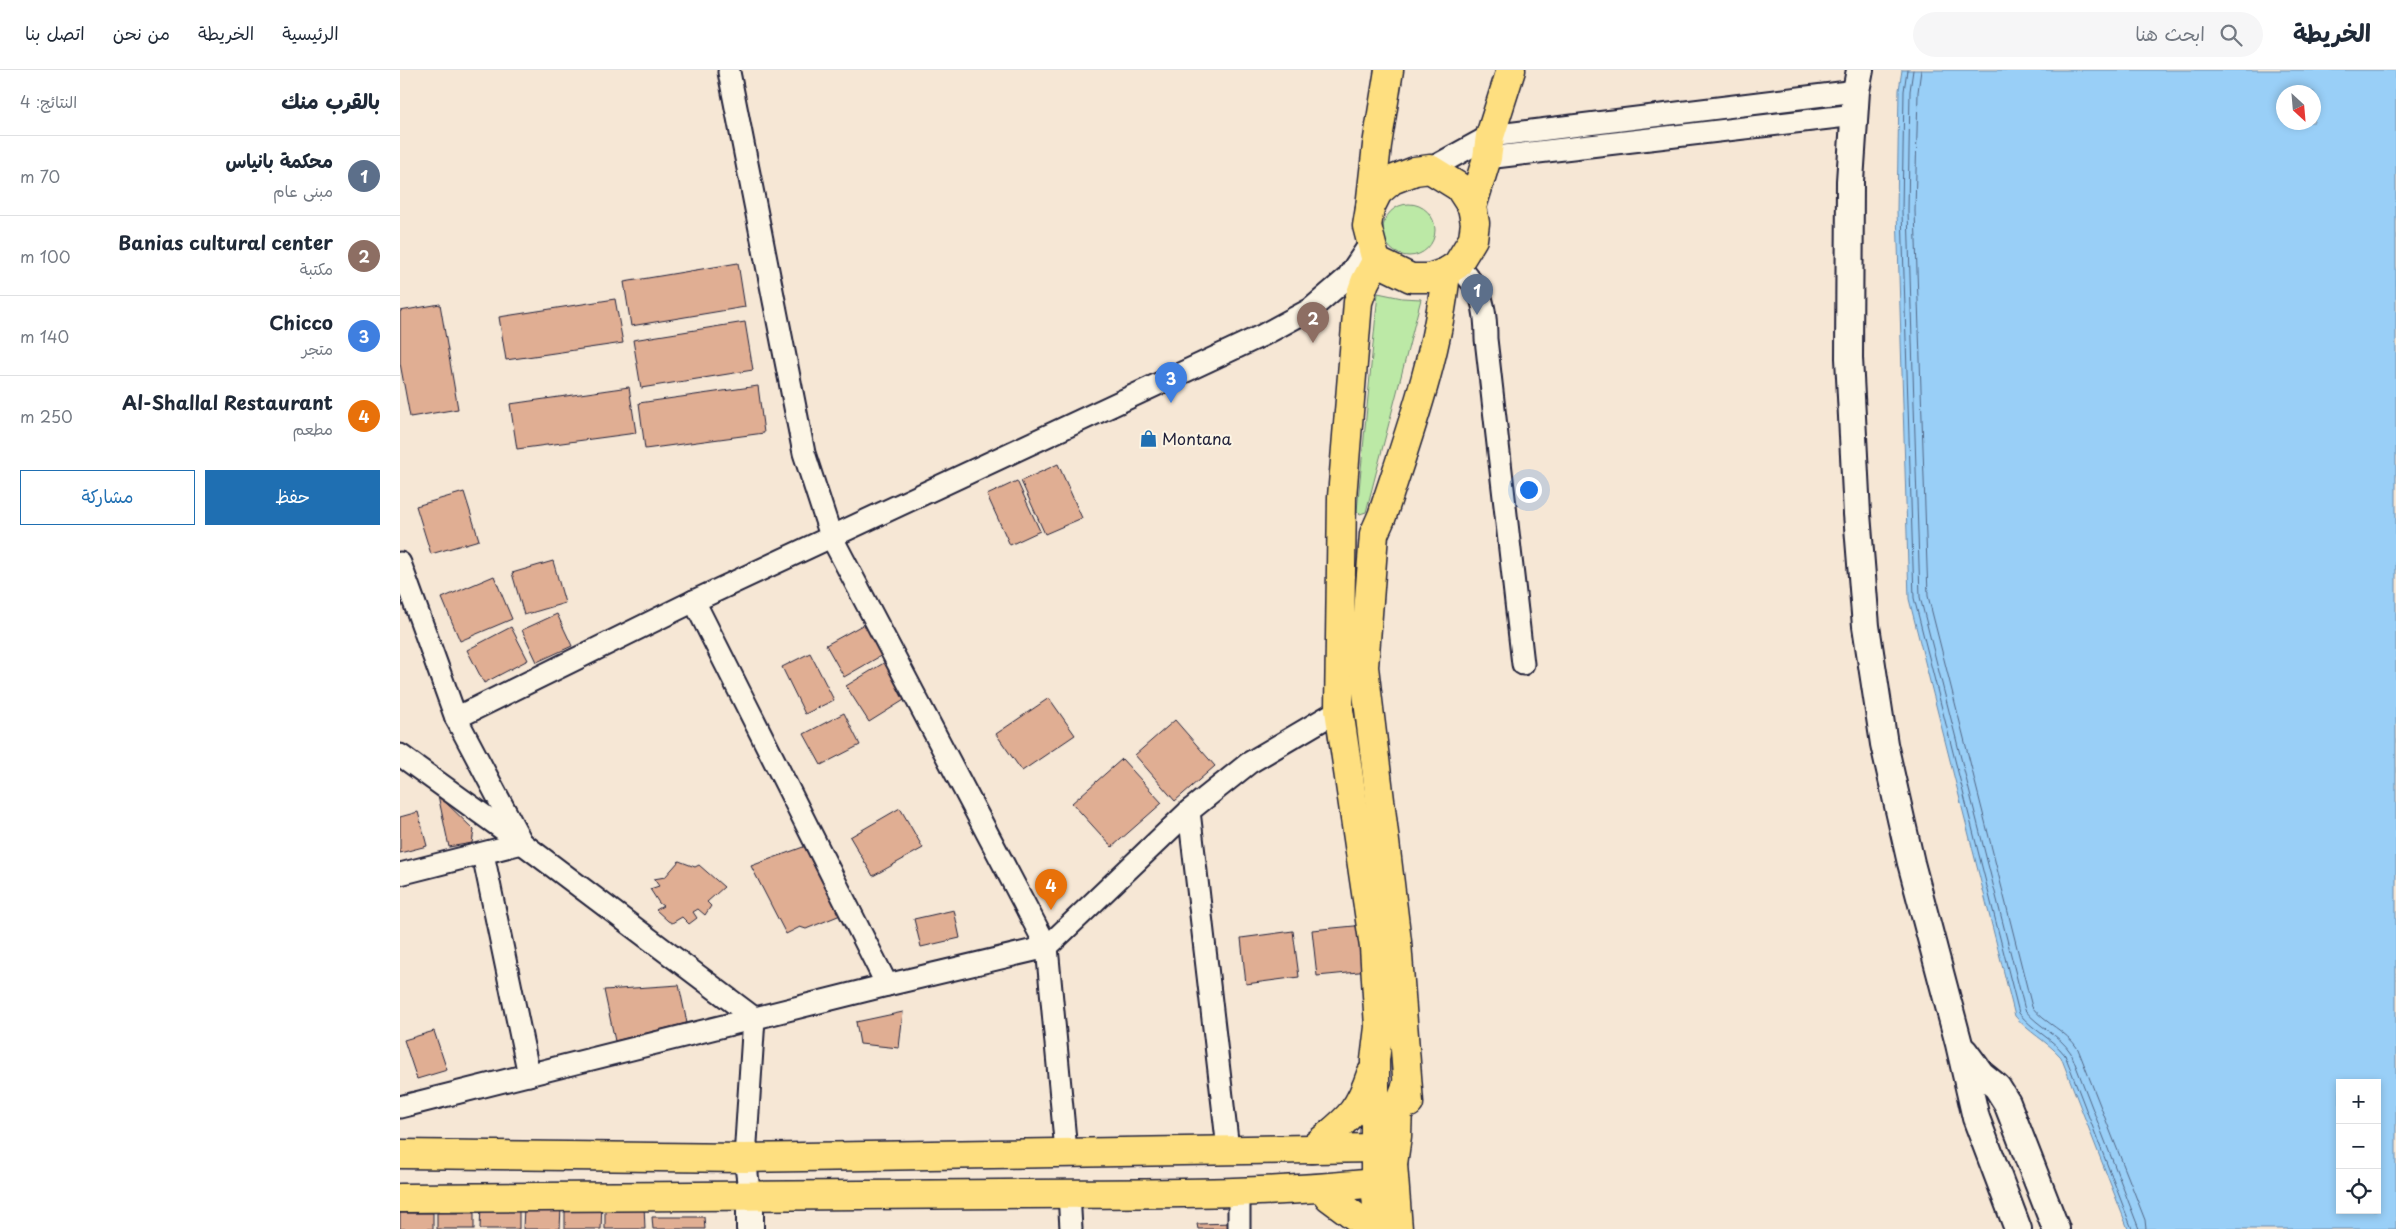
<!DOCTYPE html>
<html lang="ar">
<meta charset="utf-8">
<style>
:root{--surface:#fff;--page:#f6f6f7;--text:#1f2937;--muted:#747a83;--line:#e0e1e3;--accent:#1f6fb2}
body{margin:0;font-family:"Playpen Sans","Playpen Sans Arabic",sans-serif;background:var(--page);color:var(--text);direction:rtl}
.controls{position:absolute;right:15px;bottom:15px;display:grid;overflow:hidden;border-radius:0px;box-shadow:0 2px 8px #0003}
.controls button{width:45px;height:45px;display:grid;place-items:center;padding:0;border:0;border-bottom:1px solid var(--line);background:var(--surface);color:var(--text);font:25px sans-serif}
.compass{position:absolute;left:1876px;top:15px;width:45px;height:45px;border-radius:50%;background:var(--surface);box-shadow:0 2px 8px #0003;rotate:154deg}
.you{position:absolute;left:1128px;top:419px;width:18px;height:18px;margin:-12px;border:4px solid #fff;border-radius:50%;background:#1a73e8;box-shadow:0 0 0 8px #1a73e833}
.badge{display:grid;place-items:center;width:32px;height:32px;border-radius:50%;background:var(--accent);color:#fff;font-size:16px;font-weight:700}
.pin{position:absolute;translate:-50% -41px;filter:drop-shadow(0 1px 2px #0008)}
.pin::after{content:'';position:absolute;top:26px;width:18px;height:15px;background:inherit;clip-path:polygon(0 0,100% 0,50% 100%)}
.list{margin:0;padding:0;list-style:none}
h2{display:flex;justify-content:space-between;align-items:center;height:65px;margin:0;padding:0 20px;font-size:21px}
h2 small{font-size:16px;font-weight:400;color:var(--muted)}
.list li{display:grid;grid-template-columns:32px 1fr auto;gap:15px;align-items:center;box-sizing:border-box;height:80px;padding:0 20px;border-top:1px solid var(--line)}
.list b{display:block;font-size:19px;white-space:nowrap}
.list p{margin:0;font-size:16px;white-space:nowrap;color:var(--muted)}
.list em{font-size:16px;font-style:normal;color:var(--muted)}
.actions{display:flex;gap:10px;padding:15px 20px}
.actions a{flex:1;padding:11px 0;border:1px solid var(--accent);border-radius:0px;text-align:center;font-size:18px;color:var(--accent)}
.actions .main{background:var(--accent);color:#fff}
.icon{flex:none;width:28px;height:28px;fill:none;stroke:currentColor;stroke-width:2;stroke-linecap:round;stroke-linejoin:round}
.map{position:relative;flex:none;width:1996px;height:1159px;overflow:hidden;direction:ltr}
header{display:flex;align-items:center;gap:30px;box-sizing:border-box;height:70px;padding:0 25px;background:var(--surface);border-bottom:1px solid var(--line)}
header strong{font-size:24px}
nav{display:flex;gap:28px;margin-inline-start:auto;font-size:18px}
.search{width:350px;height:45px;background:var(--page);display:flex;align-items:center;gap:12px;box-sizing:border-box;padding:0 18px;border-radius:28px;color:var(--muted);font-size:19px}
main{display:flex}
aside{flex:1;background:var(--surface)}
.map>svg:first-child{display:block}
</style>
<header>
<strong>الخريطة</strong>
<div class="search"><svg class="icon" aria-label="search" viewBox="0 0 24 24"><circle cx="10" cy="10" r="6"/><path d="M15 15l6 6"/></svg>ابحث هنا</div>
<nav><a>الرئيسية</a><a>الخريطة</a><a>من نحن</a><a>اتصل بنا</a></nav>
</header>
<main>
<div class="map">
<svg width="1996" height="1159" viewBox="0 0 1996 1159">
<rect width="100%" height="100%" fill="#f6e7d5"/>
<filter id="ink" filterUnits="userSpaceOnUse"><feTurbulence type="fractalNoise" baseFrequency=".02" numOctaves="2"/><feDisplacementMap in="SourceGraphic" scale="10" xChannelSelector="R" yChannelSelector="G"/><feConvolveMatrix kernelMatrix="1 2 1 2 8 2 1 2 1" color-interpolation-filters="sRGB"/></filter>
<g filter="url(#ink)">
<g fill="#bce9a6" stroke="#6f8670">
<circle cx="1009" cy="160" r="26"/>
<polygon points="978,223 1002,228 1021,229 966,442 960,444 957,441"/>
</g>
<path fill="#99cff7" stroke="#698aac" fill-rule="evenodd" d="M 1502,0 L 1996,0 L 1996,1159 L 1728,1159 L 1661,987 C 1647,971 1628,962 1615,946 L 1509,529 L 1497,141 L 1499,20 ZM 1884,22 L 1914,22 L 1914,52 L 1884,52 ZM 1940,1013 L 1977,1013 L 1977,1140 L 1940,1140 Z"/>
<g fill="none" stroke-linecap="round" stroke-linejoin="round">
<g stroke="#526786" stroke-width="1">
<path d="M 1507,0 L 1504,21 L 1502,141 L 1514,528 L 1619,943 C 1632,960 1652,968 1665,985 L 1732,1159"/>
<path d="M 1513,0 L 1510,21 L 1508,141 L 1520,527 L 1625,940 C 1638,957 1659,964 1671,983 L 1739,1159"/>
<path d="M 1521,0 L 1518,22 L 1515,141 L 1528,526 L 1632,937 C 1645,954 1666,960 1678,979 L 1745,1150 L 1746,1159"/>
</g>
</g>
<g fill="#e0ae93" stroke="#22223b">
<polygon points="338,193 345,237 231,256 224,212"/>
<polygon points="215,229 223,273 106,290 99,247"/>
<polygon points="40,234 58,339 10,347 0,293 0,241"/>
<polygon points="345,252 353,300 241,318 233,270"/>
<polygon points="358,316 364,363 245,379 239,333"/>
<polygon points="229,317 236,363 117,379 110,334"/>
<polygon points="658,394 682,448 645,464 621,411"/>
<polygon points="617,411 640,461 610,475 587,425"/>
<polygon points="64,422 79,470 31,484 16,436"/>
<polygon points="153,491 165,533 124,545 112,503"/>
<polygon points="94,506 112,549 60,571 42,528"/>
<polygon points="157,544 172,576 137,592 122,560"/>
<polygon points="466,553 484,584 444,607 426,575"/>
<polygon points="111,557 128,590 84,613 67,580"/>
<polygon points="410,583 434,630 405,644 382,597"/>
<polygon points="487,591 509,627 469,652 446,616"/>
<polygon points="649,628 675,665 622,701 596,664"/>
<polygon points="444,643 460,675 421,695 404,664"/>
<polygon points="775,650 815,696 775,731 735,685"/>
<polygon points="722,689 762,733 712,777 672,733"/>
<polygon points="38,725 74,760 72,773 49,777"/>
<polygon points="500,738 523,778 473,806 450,767"/>
<polygon points="18,742 27,776 0,783 0,747"/>
<polygon points="406,776 443,844 406,859 400,857 386,864 351,796"/>
<polygon points="279,791 295,797 299,795 324,817 307,832 311,836 305,845 298,839 293,842 297,848 289,854 282,847 272,853 268,851 256,840 263,836 259,833 250,819 259,816 254,809 265,807"/>
<polygon points="554,840 560,868 521,877 514,849"/>
<polygon points="965,855 969,901 917,906 912,860"/>
<polygon points="893,861 899,907 846,914 841,868"/>
<polygon points="279,915 287,953 215,971 204,920"/>
<polygon points="503,942 499,978 460,974 456,952"/>
<polygon points="34,961 47,1000 17,1009 4,970"/>
<polygon points="165,1132 202,1132 201,1159 165,1159"/>
<polygon points="205,1134 244,1135 245,1159 205,1159"/>
<polygon points="81,1136 119,1137 119,1159 80,1159"/>
<polygon points="124,1136 161,1137 160,1159 123,1159"/>
<rect x="0" y="1143" width="33" height="16"/>
<rect x="37" y="1143" width="37" height="16"/>
<polygon points="252,1147 304,1147 305,1159 253,1159"/>
<polygon points="833,1153 834,1159 798,1159 797,1154"/>
</g>
<g fill="none" stroke-linecap="round" stroke-linejoin="round">
<defs>
<g id="minor">
<polyline points="329,2 404,383 431,466 647,877 666,1081"/>
<polyline points="1087,88 1455,45"/>
<polyline points="1030,99 1090,66 1456,21"/>
<path d="M 1057,195 C 1082,220 1086,234 1086,269 L 1123,594"/>
<polyline points="0,493 56,648 122,773 0,804"/>
<polyline points="294,531 487,915"/>
<polyline points="56,648 294,531 863,265 911,239 947,208 970,174"/>
<polyline points="0,685 122,773 354,948 345,1088 350,1128"/>
<polyline points="789,741 828,1079"/>
<polyline points="83,784 129,1005"/>
<polyline points="0,1037 487,915 647,877 789,741 849,693 939,640"/>
<polyline points="839,1121 839,1159"/>
<polyline points="669,1123 671,1159"/>
</g>
<g id="tertiary">
<polyline points="1460,0 1456,21 1450,111 1449,288 1457,444 1466,556 1484,674 1511,793 1559,974 1576,1048 1618,1159"/>
<polyline points="1564,981 1581,1004 1597,1017 1607,1033 1656,1159"/>
<polyline points="350,1159 350,1128"/>
</g>
<g id="primary">
<polyline points="970,137 977,75 989,0"/>
<polyline points="1072,137 1059,117 1030,99 1015,101 992,110 978,122 970,138 967,156 976,191 1011,208 1029,208 1046,202 1057,195 1073,169 1075,153 1072,137 1087,88 1090,66 1111,0"/>
<polyline points="976,191 965,212 958,232 942,427 939,640 974,877 979,957 975,990 975,1113 979,1159"/>
<path d="M 1009,1033 L 997,872 L 964,597 L 974,464 L 982,446 C 1008,366 1038,286 1046,202"/>
<path d="M 912,1079 C 945,1050 956,1048 971,1004"/>
<polyline points="0,1084 345,1088 977,1078 993,1094 998,1159"/>
<polyline points="923,1119 929,1127 972,1159"/>
<path d="M 0,1128 C 201,1128 402,1126 603,1124 C 727,1123 852,1126 975,1113 L 993,1094 L 997,1066 L 998,1037 L 1007,1014"/>
</g>
</defs>
<use href="#minor" stroke="#22223b" stroke-width="25"/>
<use href="#tertiary" stroke="#22223b" stroke-width="30"/>
<use href="#primary" stroke="#22223b" stroke-width="31"/>
<use href="#minor" stroke="#fcf5e5" stroke-width="21"/>
<use href="#tertiary" stroke="#fcf5e5" stroke-width="26"/>
<use href="#primary" stroke="#fedf80" stroke-width="28"/>
</g>
</g>
<defs>
<symbol id="shop-bare" viewBox="-9 -9 18 18"><path d="M-5-2.5h2.3a2.7 3.5 0 0 1 5.4 0H5L5.5 6h-11ZM-1.5-2.5h3a1.5 2.3 0 0 0-3 0Z" fill="#1f6fb2" stroke="#fcf5e5" stroke-width="2.5" paint-order="stroke"/></symbol>
</defs>
<g fill-rule="evenodd">
<use href="#shop-bare" x="736" y="356" width="25" height="25"/>
</g>
<g text-anchor="middle" dominant-baseline="central" stroke-width="4" stroke-linejoin="round" paint-order="stroke">
<g font-size="16" fill="#22223b" stroke="#fcf5e5" text-anchor="start">
<text x="762" y="368">Montana</text>
</g>
</g>
</svg>
<div class="controls">
<button>+</button>
<button>−</button>
<button><svg class="icon" aria-label="locate" viewBox="0 0 24 24"><circle cx="12" cy="12" r="6"/><path d="M12 2v4M12 18v4M2 12h4M18 12h4"/></svg></button>
</div>
<svg class="compass" viewBox="-18 -18 36 36"><path d="M0-13l5 13h-10z" fill="#e53935"/><path d="M0 13l5-13h-10z" fill="#747a83"/></svg>
<div class="you"></div>
<div class="pin badge" style="left:1077px;top:245px;background:#5c6f8a">1</div>
<div class="pin badge" style="left:913px;top:273px;background:#8d6e63">2</div>
<div class="pin badge" style="left:771px;top:333px;background:#3f7fe0">3</div>
<div class="pin badge" style="left:651px;top:840px;background:#e8710a">4</div>
</div>
<aside>
<h2>بالقرب منك<small>النتائج: 4</small></h2>
<ul class="list">
<li><span class="badge" style="background:#5c6f8a">1</span><div><b>محكمة بانياس</b><p>مبنى عام</p></div><em>70 m</em></li>
<li><span class="badge" style="background:#8d6e63">2</span><div><b>Banias cultural center</b><p>مكتبة</p></div><em>100 m</em></li>
<li><span class="badge" style="background:#3f7fe0">3</span><div><b>Chicco</b><p>متجر</p></div><em>140 m</em></li>
<li><span class="badge" style="background:#e8710a">4</span><div><b>Al-Shallal Restaurant</b><p>مطعم</p></div><em>250 m</em></li>
</ul>
<div class="actions"><a class="main">حفظ</a><a>مشاركة</a></div>
</aside>
</main>
